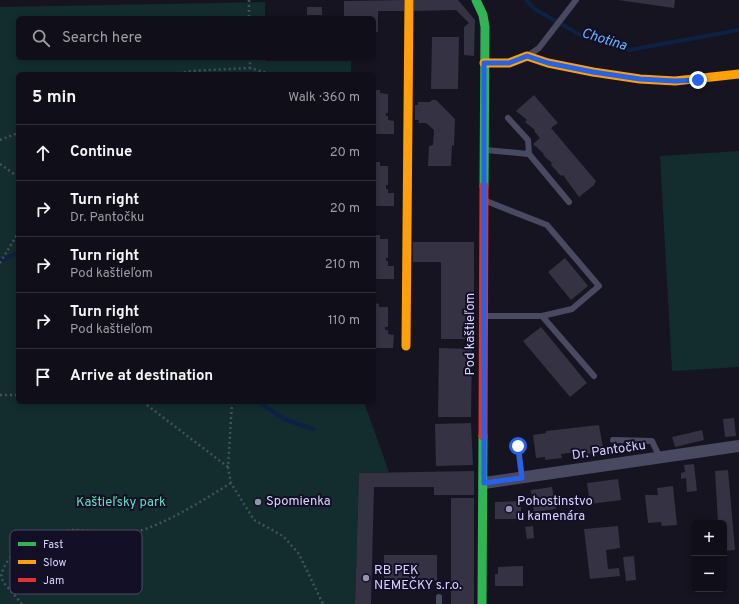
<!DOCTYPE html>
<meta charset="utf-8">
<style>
:root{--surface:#100f19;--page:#1e1d26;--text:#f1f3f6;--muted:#9c9ca2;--line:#302f38}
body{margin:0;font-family:Overpass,sans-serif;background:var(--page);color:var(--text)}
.controls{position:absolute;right:12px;bottom:12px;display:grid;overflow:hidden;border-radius:6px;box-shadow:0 2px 6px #0003}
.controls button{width:36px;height:36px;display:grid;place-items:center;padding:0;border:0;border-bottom:1px solid var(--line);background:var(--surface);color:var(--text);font:20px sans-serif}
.stop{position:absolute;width:12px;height:12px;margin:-9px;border:3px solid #2563eb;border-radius:50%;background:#fff}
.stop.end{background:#2563eb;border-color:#fff;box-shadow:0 1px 4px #0008}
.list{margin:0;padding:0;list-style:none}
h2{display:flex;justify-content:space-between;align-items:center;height:52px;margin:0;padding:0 16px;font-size:17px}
h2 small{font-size:13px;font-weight:400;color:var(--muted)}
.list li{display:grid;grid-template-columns:26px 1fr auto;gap:12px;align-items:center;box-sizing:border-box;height:56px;padding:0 16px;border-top:1px solid var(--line)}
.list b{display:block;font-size:15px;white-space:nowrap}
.list p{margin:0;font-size:13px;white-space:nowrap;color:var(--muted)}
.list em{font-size:13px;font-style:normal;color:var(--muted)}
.icon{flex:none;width:22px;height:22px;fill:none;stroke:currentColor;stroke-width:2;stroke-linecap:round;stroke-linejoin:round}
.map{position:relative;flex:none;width:739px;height:604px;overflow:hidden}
.search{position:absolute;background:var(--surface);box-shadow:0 2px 6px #0003;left:16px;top:16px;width:360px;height:44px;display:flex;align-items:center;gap:10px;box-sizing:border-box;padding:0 14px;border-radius:6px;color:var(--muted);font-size:15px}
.panel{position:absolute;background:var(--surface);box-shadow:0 2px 6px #0003;left:16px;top:72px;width:360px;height:332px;border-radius:6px}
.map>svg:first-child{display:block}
</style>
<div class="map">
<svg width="739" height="604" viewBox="0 0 739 604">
<rect width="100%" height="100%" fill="#161421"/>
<g fill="#132c2d">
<polygon points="265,2 265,18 18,18 18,58 265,58 266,61 351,61 351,74 18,74 18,402 364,402 389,472 359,473 355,604 0,604 0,7"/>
<polygon points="739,151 739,367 672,371 660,156"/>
</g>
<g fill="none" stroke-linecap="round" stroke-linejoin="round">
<g stroke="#0d2144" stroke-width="4">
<polyline points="526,0 536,10 584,37 629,50 739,30"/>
<polyline points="0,261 18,253"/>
<polyline points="259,402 284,419 313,429"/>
</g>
</g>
<g fill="#343243">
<polygon points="404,0 404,11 378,11 378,32 374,32 374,18 344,18 344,1"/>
<polygon points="414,0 458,0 475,20 474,56 464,55 464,27 469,23 456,10 414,11"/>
<polygon points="618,0 675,0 674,8"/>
<rect x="307" y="7" width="15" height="8"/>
<polygon points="432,37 459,37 458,89 431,89"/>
<polygon points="374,90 380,90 380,93 388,94 388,113 386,113 386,116 388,116 388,120 394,121 394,134 376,134 375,125 374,125"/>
<polygon points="534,95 558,123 551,128 596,181 594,185 579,197 563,175 561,176 551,165 552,163 543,155 544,154 533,144 540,138 534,131 535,130 525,122 527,120 516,111"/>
<polygon points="432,100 436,100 455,119 454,146 452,145 451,166 428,166 429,146 433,145 434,130 426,123 418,123 419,120 415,120 415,105 418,105 418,102 430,102"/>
<polygon points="374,162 380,162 380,166 388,166 388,185 386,185 386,189 388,189 388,193 394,193 394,206 376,206 376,198 374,198"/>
<polygon points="374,235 380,235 380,239 388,239 388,258 386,258 386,261 388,261 388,266 394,266 394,279 376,279"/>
<polygon points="413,242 474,242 474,339 441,339 441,262 413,262"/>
<polygon points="565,258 588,286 571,300 548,272"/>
<polygon points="374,303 379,304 379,307 388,307 388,327 385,327 385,330 388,330 388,334 394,335 393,348 375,348"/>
<polygon points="541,327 587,383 570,397 523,341"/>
<polygon points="439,348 472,349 471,417 438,417"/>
<polygon points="734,418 736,436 725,437 723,419"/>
<polygon points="471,423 473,465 436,466 435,424"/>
<polygon points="599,425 603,448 594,450 595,453 578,455 578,452 561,454 562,458 545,460 545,457 536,458 533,435 546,433 546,431"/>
<polygon points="702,430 704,440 675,447 672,437"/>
<polygon points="694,464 697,491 687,492 686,478 681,479 681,473 685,472 684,465"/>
<polygon points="728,470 735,550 724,551 724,523 718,523 715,471"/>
<polygon points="474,471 474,495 434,495 434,487 374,487 371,604 355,604 359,473"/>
<polygon points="618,479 621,500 590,504 587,483"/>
<polygon points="673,486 677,525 662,526 661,522 648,523 645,495 658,495 657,488"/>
<polygon points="552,487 556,509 534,512 531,490"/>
<rect x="451" y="498" width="23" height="106"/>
<polygon points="521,501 521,519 495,519 495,502"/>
<polygon points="533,526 534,538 527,539 525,527"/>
<polygon points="618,526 620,548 606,550 608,569 619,568 620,576 590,579 584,529"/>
<rect x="384" y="555" width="53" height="26"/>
<polygon points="634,556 636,580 626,581 623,557"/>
<polygon points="523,566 523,586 495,586 495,574 498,574 498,567"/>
</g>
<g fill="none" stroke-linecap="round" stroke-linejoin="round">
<g stroke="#44505f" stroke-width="2.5" stroke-dasharray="2 3" stroke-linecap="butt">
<polyline points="249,0 249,18"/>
<polyline points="174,74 191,71 250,68 250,58"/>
<polyline points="249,74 250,68 271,74"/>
<polyline points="0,140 18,133"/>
<polyline points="0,164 18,177"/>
<polyline points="0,263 18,233"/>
<polyline points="0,395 18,395"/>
<polyline points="143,402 228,467"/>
<polyline points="232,402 228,467 231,483 254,520 283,536 299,554 323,604"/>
<path d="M 22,604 L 4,583 L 1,577 C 6,547 48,530 76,530 C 94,530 116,539 133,533 C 168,523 200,502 231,483"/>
</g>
<g stroke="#4a4962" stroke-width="6">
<polyline points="529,55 539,48 576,0"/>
<polyline points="486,150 529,154 528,140 508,118"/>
<polyline points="529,154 569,202"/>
<polyline points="485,316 542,316 572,309 599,286 547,225 486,201"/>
<polyline points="542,316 594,376"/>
<polyline points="613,440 652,441 660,458"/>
<polyline points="518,446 522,478"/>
<polyline points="439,604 439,597"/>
</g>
<polyline stroke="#4a4962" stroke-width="12" points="484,483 739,446"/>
<g stroke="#30b455" stroke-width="9">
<polyline points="476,0 483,15 485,27 484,186"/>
<polyline points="482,604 483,436"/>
</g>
<g stroke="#ff9f0a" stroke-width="9">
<polyline points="484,63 509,63 527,56 548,63 593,72 640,79 675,81 739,74"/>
<polyline points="406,346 409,0"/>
</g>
<polyline stroke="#e5322d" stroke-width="9" points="483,436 484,186"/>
</g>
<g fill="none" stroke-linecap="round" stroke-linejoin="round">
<polyline stroke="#2563eb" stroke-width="5" points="518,446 522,478 484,483 484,63 509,63 527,56 548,63 593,72 640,79 675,81 698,80"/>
</g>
<g fill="#9591b1" stroke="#130f26" stroke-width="1.5">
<circle cx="258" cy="502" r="4"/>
<circle cx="509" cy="509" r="4"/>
<circle cx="366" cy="578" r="4"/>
</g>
<g text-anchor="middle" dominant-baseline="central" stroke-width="4" stroke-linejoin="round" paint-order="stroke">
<g font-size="13" fill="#d9d4ff" stroke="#130f26">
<text transform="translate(471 334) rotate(-90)">Pod kaštieľom</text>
<text transform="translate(609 451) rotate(-8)">Dr. Pantočku</text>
</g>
<g font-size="13" fill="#d9d4ff" stroke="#130f26" text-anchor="start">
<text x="266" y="502">Spomienka</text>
<text x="517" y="502">Pohostinstvo<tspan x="517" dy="15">u kamenára</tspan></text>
<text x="374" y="571">RB PEK<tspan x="374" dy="15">NEMEČKY s.r.o.</tspan></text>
</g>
<g font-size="13" fill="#5fe0c0" stroke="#130f26">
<text x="121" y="503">Kaštieľsky park</text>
</g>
<g font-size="14" font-style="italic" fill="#62b6ff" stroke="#130f26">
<text transform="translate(604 40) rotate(17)">Chotina</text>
</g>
</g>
<rect x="10" y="530" width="132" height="64" rx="6" fill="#130f26" stroke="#4e4a67" stroke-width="1"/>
<rect x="18" y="542" width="18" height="4" fill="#30b455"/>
<rect x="18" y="560" width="18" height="4" fill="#ff9f0a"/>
<rect x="18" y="578" width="18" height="4" fill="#e5322d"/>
<g font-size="11" fill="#d9d4ff">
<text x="43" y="548">Fast</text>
<text x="43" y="566">Slow</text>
<text x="43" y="584">Jam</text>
</g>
</svg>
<div class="controls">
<button>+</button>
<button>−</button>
</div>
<div class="stop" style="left:518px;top:446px"></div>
<div class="stop end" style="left:698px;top:80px"></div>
<div class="search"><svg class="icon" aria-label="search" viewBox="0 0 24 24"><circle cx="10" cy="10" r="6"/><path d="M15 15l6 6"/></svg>Search here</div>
<section class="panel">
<h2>5 min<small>Walk · 360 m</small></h2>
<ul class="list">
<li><svg class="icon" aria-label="ahead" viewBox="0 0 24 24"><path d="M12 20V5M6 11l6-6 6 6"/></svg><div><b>Continue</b></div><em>20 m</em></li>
<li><svg class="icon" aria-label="right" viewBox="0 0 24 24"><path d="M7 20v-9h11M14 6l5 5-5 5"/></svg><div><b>Turn right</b><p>Dr. Pantočku</p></div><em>20 m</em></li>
<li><svg class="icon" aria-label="right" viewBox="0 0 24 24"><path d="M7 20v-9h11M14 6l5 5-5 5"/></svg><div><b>Turn right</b><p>Pod kaštieľom</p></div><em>210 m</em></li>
<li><svg class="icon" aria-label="right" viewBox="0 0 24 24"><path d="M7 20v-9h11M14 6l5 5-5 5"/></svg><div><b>Turn right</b><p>Pod kaštieľom</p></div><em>110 m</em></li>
<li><svg class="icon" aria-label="arrive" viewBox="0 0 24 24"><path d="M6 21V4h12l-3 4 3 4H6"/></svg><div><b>Arrive at destination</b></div></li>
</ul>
</section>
</div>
